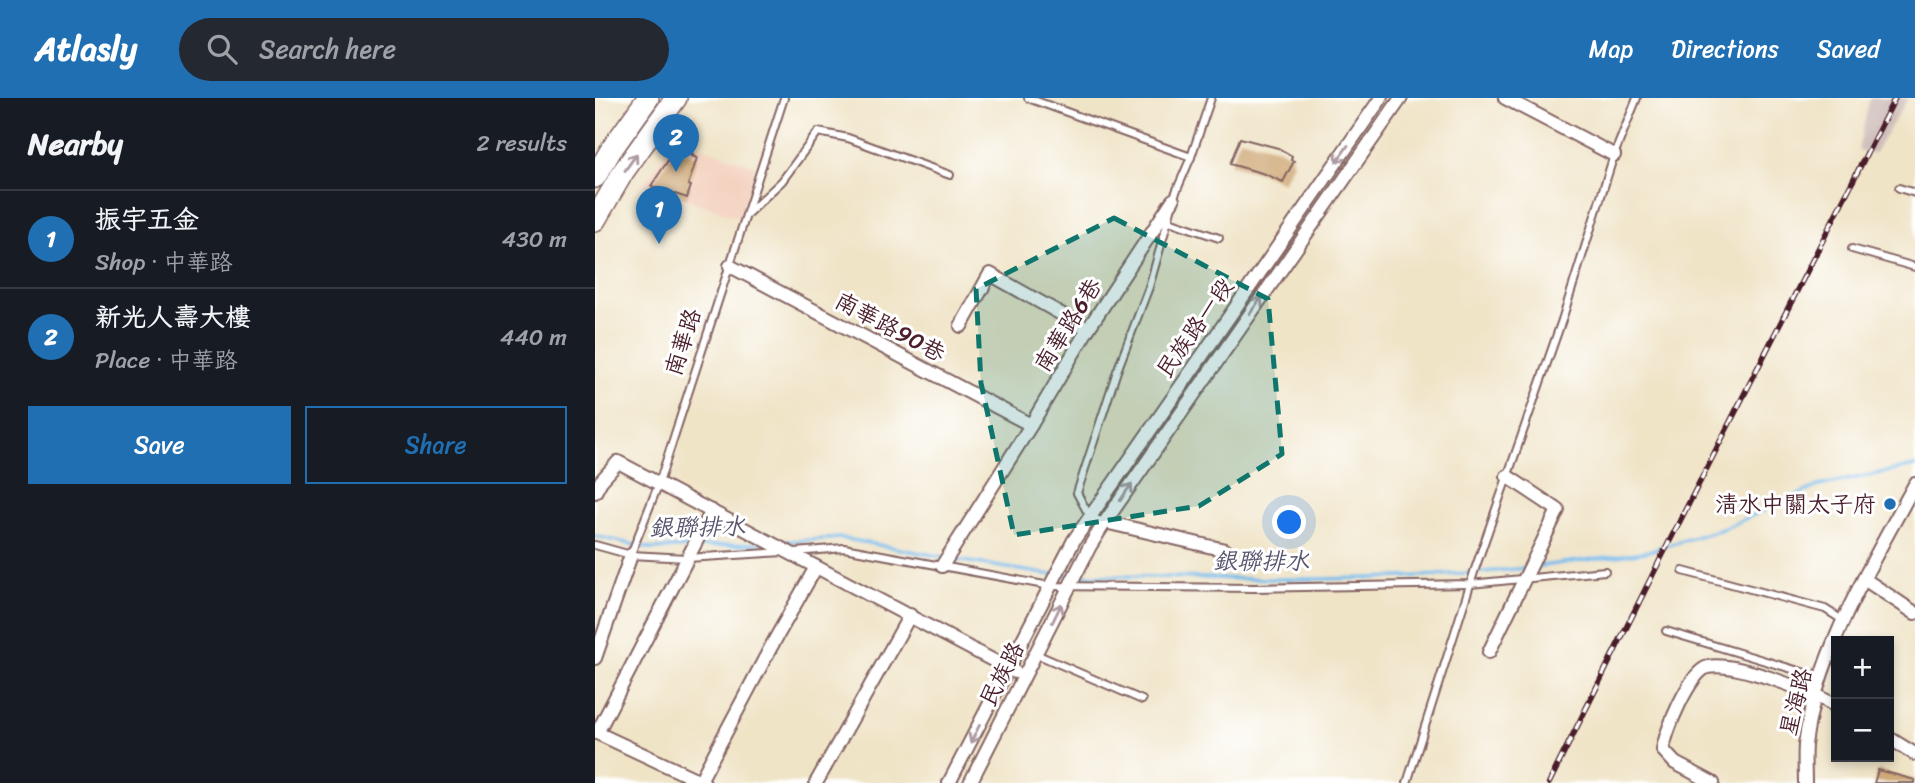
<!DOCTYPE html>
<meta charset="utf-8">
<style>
:root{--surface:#171b24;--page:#242831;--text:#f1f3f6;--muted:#9ea1a6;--line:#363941;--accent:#1f6fb2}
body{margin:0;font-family:Sriracha,"LXGW WenKai TC",sans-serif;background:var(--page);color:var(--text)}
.controls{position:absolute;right:21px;bottom:21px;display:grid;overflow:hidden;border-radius:0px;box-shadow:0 4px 10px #0003}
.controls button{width:63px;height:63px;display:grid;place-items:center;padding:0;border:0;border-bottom:2px solid var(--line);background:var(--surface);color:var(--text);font:35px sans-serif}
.you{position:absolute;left:695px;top:425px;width:24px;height:24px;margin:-18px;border:5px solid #fff;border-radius:50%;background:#1a73e8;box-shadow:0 0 0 10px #1a73e833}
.badge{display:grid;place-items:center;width:46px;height:46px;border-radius:50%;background:var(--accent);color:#fff;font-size:23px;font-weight:700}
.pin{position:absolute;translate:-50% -58px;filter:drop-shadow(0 2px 4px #0008)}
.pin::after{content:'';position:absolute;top:37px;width:24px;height:21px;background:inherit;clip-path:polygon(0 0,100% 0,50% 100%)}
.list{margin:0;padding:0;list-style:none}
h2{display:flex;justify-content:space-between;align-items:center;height:91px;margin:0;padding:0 28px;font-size:30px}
h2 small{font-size:23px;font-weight:400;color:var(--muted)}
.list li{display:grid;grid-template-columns:46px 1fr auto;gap:21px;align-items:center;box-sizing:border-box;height:98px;padding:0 28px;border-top:2px solid var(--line)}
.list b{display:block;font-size:26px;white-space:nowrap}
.list p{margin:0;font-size:23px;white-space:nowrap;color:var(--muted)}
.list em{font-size:23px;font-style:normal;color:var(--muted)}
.actions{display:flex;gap:14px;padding:21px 28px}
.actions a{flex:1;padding:16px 0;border:2px solid var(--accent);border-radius:0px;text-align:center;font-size:24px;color:var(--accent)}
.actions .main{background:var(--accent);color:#fff}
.icon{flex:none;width:38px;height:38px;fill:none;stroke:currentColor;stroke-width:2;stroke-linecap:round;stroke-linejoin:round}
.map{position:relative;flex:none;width:1320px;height:685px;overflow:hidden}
header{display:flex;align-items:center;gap:42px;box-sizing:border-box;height:98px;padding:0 35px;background:var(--accent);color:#fff}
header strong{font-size:33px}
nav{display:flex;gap:38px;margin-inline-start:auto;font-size:24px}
.search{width:490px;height:63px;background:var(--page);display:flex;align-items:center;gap:18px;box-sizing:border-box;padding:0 24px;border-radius:38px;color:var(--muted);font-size:26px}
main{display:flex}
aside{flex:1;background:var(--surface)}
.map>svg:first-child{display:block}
</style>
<header>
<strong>Atlasly</strong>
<div class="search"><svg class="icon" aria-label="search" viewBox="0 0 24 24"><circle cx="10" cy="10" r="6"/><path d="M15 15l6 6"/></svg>Search here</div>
<nav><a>Map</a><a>Directions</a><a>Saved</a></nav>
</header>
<main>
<aside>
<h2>Nearby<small>2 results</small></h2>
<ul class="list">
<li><span class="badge">1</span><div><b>振宇五金</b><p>Shop · 中華路</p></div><em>430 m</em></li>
<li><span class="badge">2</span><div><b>新光人壽大樓</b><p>Place · 中華路</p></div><em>440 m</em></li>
</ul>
<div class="actions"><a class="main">Save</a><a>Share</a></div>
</aside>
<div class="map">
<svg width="1320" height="685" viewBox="0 0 1320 685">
<rect width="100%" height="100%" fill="#fff"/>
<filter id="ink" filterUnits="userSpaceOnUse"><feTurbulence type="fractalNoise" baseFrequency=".0143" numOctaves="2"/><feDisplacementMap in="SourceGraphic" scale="14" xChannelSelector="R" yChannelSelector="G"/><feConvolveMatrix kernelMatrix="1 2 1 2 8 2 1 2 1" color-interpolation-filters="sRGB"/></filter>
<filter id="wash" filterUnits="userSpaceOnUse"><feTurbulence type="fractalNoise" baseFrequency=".00686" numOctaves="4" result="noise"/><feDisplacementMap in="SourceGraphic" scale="28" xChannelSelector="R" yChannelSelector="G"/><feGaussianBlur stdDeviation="1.57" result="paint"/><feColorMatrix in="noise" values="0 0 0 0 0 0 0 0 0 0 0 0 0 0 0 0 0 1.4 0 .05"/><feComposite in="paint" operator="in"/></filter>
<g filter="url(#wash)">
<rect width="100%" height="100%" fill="#f0e4c7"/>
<polygon fill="#f4d3c1" points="80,40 161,68 145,120 49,87"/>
<polygon fill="#d0c0bc" points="1275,0 1313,0 1279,56 1263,52"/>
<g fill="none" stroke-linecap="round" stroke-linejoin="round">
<g stroke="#75bbec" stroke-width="3.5">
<polyline points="0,438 58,451 95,449"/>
<polyline points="183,444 246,440 348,459"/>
<polyline points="103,449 168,445"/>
<polyline points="356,461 450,476 477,477"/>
<polyline points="939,469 1050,454 1130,430 1223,388 1320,368"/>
<path d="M 484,477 C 633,481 782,486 931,470"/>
</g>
</g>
<g id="blocks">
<g fill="#cfa977">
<polygon points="645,40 683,50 697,58 696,62 699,63 688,84 670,76 635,66"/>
<polygon points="80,52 98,56 97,58 102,60 93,87 96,88 92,100 56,88"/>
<polygon points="1283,672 1320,682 1320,685 1279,685"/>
</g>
</g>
</g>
<g filter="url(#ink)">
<use href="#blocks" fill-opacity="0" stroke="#846462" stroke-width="2"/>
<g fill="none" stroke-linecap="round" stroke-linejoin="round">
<defs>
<g id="service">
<polyline points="433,0 596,59"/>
<polyline points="1304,90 1320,95"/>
<polyline points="578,101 596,59 616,0"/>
<polyline points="153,115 187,83 223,34 253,40 355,77"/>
<polyline points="574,123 624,140"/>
<polyline points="1257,151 1320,169"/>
<polyline points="510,424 495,419 482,395 522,273 554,189 576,112"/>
<polyline points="0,447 36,457 92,460 189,454"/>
<polyline points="200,454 249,450 455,488 660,490 875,486 1010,473"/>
<polyline points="36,456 64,385 189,0"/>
<polyline points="1088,473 1230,511 1249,523"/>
<polyline points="1071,533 1227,580"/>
<polyline points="441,556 547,602"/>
<polyline points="812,685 880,471 967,222 1019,57 1042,0"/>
</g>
<g id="minor">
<polyline points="910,0 1019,57"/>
<polyline points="135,168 436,327"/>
<polyline points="366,228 395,176 493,231"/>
<polyline points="0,394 6,383 23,364 420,574"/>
<polyline points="510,424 630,452"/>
<polyline points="347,468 436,327 493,231 578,102"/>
<polyline points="1269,481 1320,515"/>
<polyline points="894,554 963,412 912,378"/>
<polyline points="0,560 36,457"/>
<polyline points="0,634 109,685"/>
<polyline points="2,635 117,413"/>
<polyline points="1294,640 1320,656"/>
<polyline points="105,683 177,547 221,469"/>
<polyline points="221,685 315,517"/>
<polyline points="354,685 479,442 786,0"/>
<polyline points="375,685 495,448 510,424 806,0"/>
<path d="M 1118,685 L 1080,665 L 1068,652 C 1070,634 1095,573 1113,569 C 1140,563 1217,594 1241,608"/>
<path d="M 1210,685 C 1210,673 1209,660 1210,647 C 1221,556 1277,465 1320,386"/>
</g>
<g id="primary">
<polyline points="0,79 16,52 53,0"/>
<polyline points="0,122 28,74 81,0"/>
</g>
</defs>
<use href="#service" stroke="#846462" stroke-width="10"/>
<use href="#minor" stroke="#846462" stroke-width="16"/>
<use href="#primary" stroke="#846462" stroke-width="24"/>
<use href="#service" stroke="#fff" stroke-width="6"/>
<use href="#minor" stroke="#fff" stroke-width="12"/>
<use href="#primary" stroke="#fff" stroke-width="21"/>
<defs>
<polyline id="rail" points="954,685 1066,460 1300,0"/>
</defs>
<use href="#rail" stroke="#4a1f2b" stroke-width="6"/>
<use href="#rail" stroke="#fff" stroke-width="3.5" stroke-dasharray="10" stroke-linecap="butt"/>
</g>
<defs><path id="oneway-shaft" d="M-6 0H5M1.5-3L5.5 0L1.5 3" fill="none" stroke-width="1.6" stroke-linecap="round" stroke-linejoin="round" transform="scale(1.75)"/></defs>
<g stroke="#ae9aa0">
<use href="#oneway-shaft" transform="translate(747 56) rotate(125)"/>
<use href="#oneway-shaft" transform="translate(36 64) rotate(-55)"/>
<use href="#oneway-shaft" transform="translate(661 207) rotate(-55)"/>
<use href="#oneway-shaft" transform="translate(531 394) rotate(-56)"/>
<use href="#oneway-shaft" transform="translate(462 515) rotate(-64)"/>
<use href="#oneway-shaft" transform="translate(380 636) rotate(117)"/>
</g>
</g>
<path fill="#0f766e" fill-opacity="0.2" stroke="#0f766e" stroke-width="5" stroke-dasharray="14 9" stroke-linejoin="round" d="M 519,120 L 673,201 L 687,356 L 604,408 L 419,437 L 386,285 L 381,191 Z"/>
<circle fill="#1f6fb2" stroke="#fff" stroke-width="2.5" cx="1295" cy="406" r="7"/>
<g text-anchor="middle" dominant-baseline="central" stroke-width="6" stroke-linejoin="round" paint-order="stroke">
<g font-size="23" fill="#4a1f2b" stroke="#fff">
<text transform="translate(473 227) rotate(-58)">南華路6巷</text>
<text transform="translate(295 229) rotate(28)">南華路90巷</text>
<text transform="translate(600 230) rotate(-55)">民族路一段</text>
<text transform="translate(88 244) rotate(-72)">南華路</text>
<text transform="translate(407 576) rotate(-63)">民族路</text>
<text transform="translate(1201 604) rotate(-76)">星海路</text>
</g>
<g font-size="23" fill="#4a1f2b" stroke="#fff" text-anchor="end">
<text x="1281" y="406">清水中關太子府</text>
</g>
<g font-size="24" font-style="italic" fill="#59566f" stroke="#fff">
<text transform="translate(102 429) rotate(-1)">銀聯排水</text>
<text x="666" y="463">銀聯排水</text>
</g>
</g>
</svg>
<div class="controls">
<button>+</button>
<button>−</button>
</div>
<div class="you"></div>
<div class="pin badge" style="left:64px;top:146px">1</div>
<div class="pin badge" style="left:81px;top:74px">2</div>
</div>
</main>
